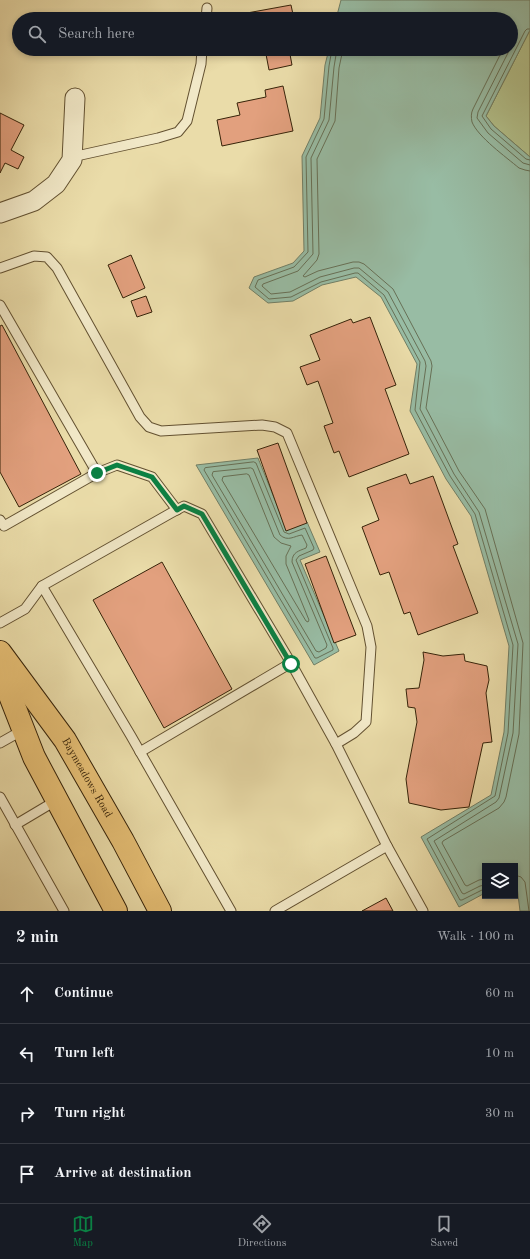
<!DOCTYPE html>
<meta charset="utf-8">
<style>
:root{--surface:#171b24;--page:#242831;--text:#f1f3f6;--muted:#9ea1a6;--line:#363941;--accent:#0b8043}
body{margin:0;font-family:"Old Standard TT",serif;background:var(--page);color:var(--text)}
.controls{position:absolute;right:12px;bottom:12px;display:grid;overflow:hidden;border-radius:0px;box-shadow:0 2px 6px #0003}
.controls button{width:36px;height:36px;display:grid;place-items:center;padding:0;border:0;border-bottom:1px solid var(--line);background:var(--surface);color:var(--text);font:20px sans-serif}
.stop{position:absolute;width:12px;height:12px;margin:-9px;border:3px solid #0b8043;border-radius:50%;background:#fff}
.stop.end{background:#0b8043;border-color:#fff;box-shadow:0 1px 4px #0008}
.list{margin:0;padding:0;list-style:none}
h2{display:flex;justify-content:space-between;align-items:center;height:52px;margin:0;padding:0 16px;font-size:17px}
h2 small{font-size:13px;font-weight:400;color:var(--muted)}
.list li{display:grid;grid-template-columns:26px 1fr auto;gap:12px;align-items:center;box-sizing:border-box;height:60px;padding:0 16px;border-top:1px solid var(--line)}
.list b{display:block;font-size:15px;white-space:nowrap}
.list em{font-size:13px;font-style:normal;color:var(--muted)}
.icon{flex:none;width:22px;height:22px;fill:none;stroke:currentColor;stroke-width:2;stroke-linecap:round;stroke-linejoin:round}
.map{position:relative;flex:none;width:530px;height:911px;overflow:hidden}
.search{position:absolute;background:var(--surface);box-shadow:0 2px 6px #0003;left:12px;right:12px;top:12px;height:44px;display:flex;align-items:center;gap:10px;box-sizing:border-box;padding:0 14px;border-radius:22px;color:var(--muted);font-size:15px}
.sheet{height:292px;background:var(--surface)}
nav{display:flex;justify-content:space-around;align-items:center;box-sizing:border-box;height:56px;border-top:1px solid var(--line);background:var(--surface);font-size:11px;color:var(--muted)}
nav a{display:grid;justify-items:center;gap:2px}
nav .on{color:var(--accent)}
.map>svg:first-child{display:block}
</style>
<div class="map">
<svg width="530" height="911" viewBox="0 0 530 911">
<rect width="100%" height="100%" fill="#eadca9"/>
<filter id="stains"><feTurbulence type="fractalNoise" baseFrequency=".005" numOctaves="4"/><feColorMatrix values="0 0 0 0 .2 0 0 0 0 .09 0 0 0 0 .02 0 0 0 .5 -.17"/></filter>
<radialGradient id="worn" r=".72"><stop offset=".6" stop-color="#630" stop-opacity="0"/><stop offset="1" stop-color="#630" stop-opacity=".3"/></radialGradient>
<polygon fill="#b3c18b" stroke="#74724a" points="530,30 530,157 494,126 486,116"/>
<g fill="#98bca4" stroke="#717f66">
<polygon points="341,0 530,0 530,30 486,116 494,126 530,157 530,911 520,911 516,878 515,878 515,866 485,866 485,893 459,907 421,837 491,795 504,732 509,646 471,516 446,479 410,411 417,364 381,297 356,277 322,285 293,301 268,303 249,288 254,277 293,263 304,251 302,156 320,118 325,65 329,49 511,49 511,19 336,19"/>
<polygon points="258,458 287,530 307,522 320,552 300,560 339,651 314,665 196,465"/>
</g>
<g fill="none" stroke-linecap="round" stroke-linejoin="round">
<g stroke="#677056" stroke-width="1">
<polyline points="530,29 527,29 525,31 482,116 491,129 526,159 530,160"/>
<polyline points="332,49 329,66 324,119 306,157 308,252 294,267 258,280 255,287 269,299 291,297 321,282 355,273 358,273 384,295 420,362 415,410 450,476 475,514 513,645 508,733 495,796 427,839 460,900 462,900 482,890 485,890"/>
<polyline points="337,49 334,67 329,120 311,158 313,254 298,271 263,284 262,286 271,294 290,292 320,277 354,268 359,268 388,292 425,361 426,366 420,409 454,474 479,512 518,644 513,733 499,798 496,802 434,841 462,893 464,894 480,886 485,885"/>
<polyline points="343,49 339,68 335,121 317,159 319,254 317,260 303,276 305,277 318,271 353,262 359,262 364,264 393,289 431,361 432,366 426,408 459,471 485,509 523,643 519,734 506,797 504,802 499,808 443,841 442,843 465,885 467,886 479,880 485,879"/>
<path d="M 503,49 L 473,109 C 471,113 471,117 472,122 C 478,137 506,157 519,168 L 525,170 L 530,171"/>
<polyline points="510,49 478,112 477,118 488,133 523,163 530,165"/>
<polygon points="254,462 256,463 284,532 289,534 305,528 314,548 313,550 299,556 296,560 333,648 333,650 317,658 315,658 204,470 205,468"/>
<path d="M 251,468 L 253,469 L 280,535 C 288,542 294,536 302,535 L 307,545 L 306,548 C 299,551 292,552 292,562 L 327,645 L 326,648 L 319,652 L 316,651 L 212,475 L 213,472 Z"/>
<polygon points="247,474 249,475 274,537 281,543 291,546 286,556 286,564 309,620 308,622 306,621 222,480 223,477"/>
<polyline points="515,875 521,877 525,882 529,911"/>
</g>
</g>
<g fill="#e2a07e" stroke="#362309">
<polygon points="291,5 294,19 237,19 236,15"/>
<polygon points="265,49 289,49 292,65 269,70"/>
<polygon points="283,86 293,131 222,146 217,120 240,115 237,103 266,97 265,90"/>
<polygon points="0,113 24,125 11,150 24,157 18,169 5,163 0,173"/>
<polygon points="131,255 145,288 123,298 108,265"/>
<polygon points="146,296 152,312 137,317 131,301"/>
<polygon points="370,317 396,385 385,389 409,454 349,477 339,451 334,453 324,426 333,423 318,381 307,385 300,367 320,360 310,335 351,319 353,323"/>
<polygon points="2,325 81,474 19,507 0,472 0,326"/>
<polygon points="278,443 307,523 286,531 257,450"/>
<polygon points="406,474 410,484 433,476 458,544 453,546 478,613 418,635 410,612 404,614 389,572 380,575 362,527 379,520 367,488"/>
<polygon points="326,556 356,635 334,643 305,564"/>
<polygon points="162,562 232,689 164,728 93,600"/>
<polygon points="423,652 443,656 464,654 465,661 487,666 489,680 486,693 492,742 483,743 469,807 441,810 409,803 406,779 417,722 415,708 408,707 406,689 419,688 424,660"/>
<polygon points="386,898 393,911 362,911"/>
</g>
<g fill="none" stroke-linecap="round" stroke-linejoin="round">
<defs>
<g id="service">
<polyline points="206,19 207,8"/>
<polyline points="72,157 158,138 178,132 187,121 201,64 202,49"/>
<polyline points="0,268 34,256 47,257 57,268 140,417 149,427 161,431 262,425 275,427 287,433 367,626 371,647 366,722 354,733 336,744"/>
<polyline points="0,305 97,473"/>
<polyline points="0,520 4,526 97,473 117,465 152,477 177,510"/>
<polyline points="42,586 131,736 231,911"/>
<polyline points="0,623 25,609 42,586 171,513 184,506 202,514 291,663 336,744 387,846 423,911"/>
<polyline points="0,743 23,730"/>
<polyline points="140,752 291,663"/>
<polyline points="0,797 64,911"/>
<polyline points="15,825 57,800"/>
<polyline points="275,911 387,846"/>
</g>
<polyline id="minor" points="0,213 34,201 56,184 72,160 75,98"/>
<g id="primary">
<path id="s1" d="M 0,652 L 65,740 L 123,841 L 160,911"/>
<polyline points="0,670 34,757 116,911"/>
</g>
</defs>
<use href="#service" stroke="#635131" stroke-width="11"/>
<use href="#minor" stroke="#635131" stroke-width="21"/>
<use href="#primary" stroke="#362309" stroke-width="24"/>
<use href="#service" stroke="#f1e8c7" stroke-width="9"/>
<use href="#minor" stroke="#f1e8c7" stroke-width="19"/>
<use href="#primary" stroke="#e5be74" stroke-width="22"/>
</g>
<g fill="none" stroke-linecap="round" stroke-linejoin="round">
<polyline stroke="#0b8043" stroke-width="5" points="97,473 117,465 152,477 177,510 184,506 202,514 291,664"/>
</g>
<g text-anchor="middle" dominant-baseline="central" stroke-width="4" stroke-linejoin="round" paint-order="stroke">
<g font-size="11" fill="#362309" stroke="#f1e8c7">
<text stroke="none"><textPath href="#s1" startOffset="153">Baymeadows Road</textPath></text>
</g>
</g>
<rect width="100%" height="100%" filter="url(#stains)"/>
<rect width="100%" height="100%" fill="url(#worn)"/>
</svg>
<div class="controls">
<button><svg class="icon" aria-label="layers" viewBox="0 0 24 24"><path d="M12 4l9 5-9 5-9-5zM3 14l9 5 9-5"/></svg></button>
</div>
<div class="stop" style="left:291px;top:664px"></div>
<div class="stop end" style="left:97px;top:473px"></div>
<div class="search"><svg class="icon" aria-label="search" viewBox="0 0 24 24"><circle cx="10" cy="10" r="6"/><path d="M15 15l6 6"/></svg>Search here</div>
</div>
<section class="sheet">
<h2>2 min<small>Walk · 100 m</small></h2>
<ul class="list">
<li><svg class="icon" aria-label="ahead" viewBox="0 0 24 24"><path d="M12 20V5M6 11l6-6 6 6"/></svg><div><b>Continue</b></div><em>60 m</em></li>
<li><svg class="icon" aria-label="left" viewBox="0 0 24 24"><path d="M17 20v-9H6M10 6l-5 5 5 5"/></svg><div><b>Turn left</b></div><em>10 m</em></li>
<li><svg class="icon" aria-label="right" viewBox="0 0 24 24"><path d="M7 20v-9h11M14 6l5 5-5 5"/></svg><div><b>Turn right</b></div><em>30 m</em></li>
<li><svg class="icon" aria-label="arrive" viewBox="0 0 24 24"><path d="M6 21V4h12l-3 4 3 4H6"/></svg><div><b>Arrive at destination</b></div></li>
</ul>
</section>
<nav>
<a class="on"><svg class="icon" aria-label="map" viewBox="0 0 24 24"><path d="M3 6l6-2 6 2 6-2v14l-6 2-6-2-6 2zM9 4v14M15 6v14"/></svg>Map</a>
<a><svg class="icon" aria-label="directions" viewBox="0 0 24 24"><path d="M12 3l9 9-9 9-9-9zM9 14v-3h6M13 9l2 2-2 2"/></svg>Directions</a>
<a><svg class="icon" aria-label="saved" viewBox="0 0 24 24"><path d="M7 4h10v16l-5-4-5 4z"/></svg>Saved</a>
</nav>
